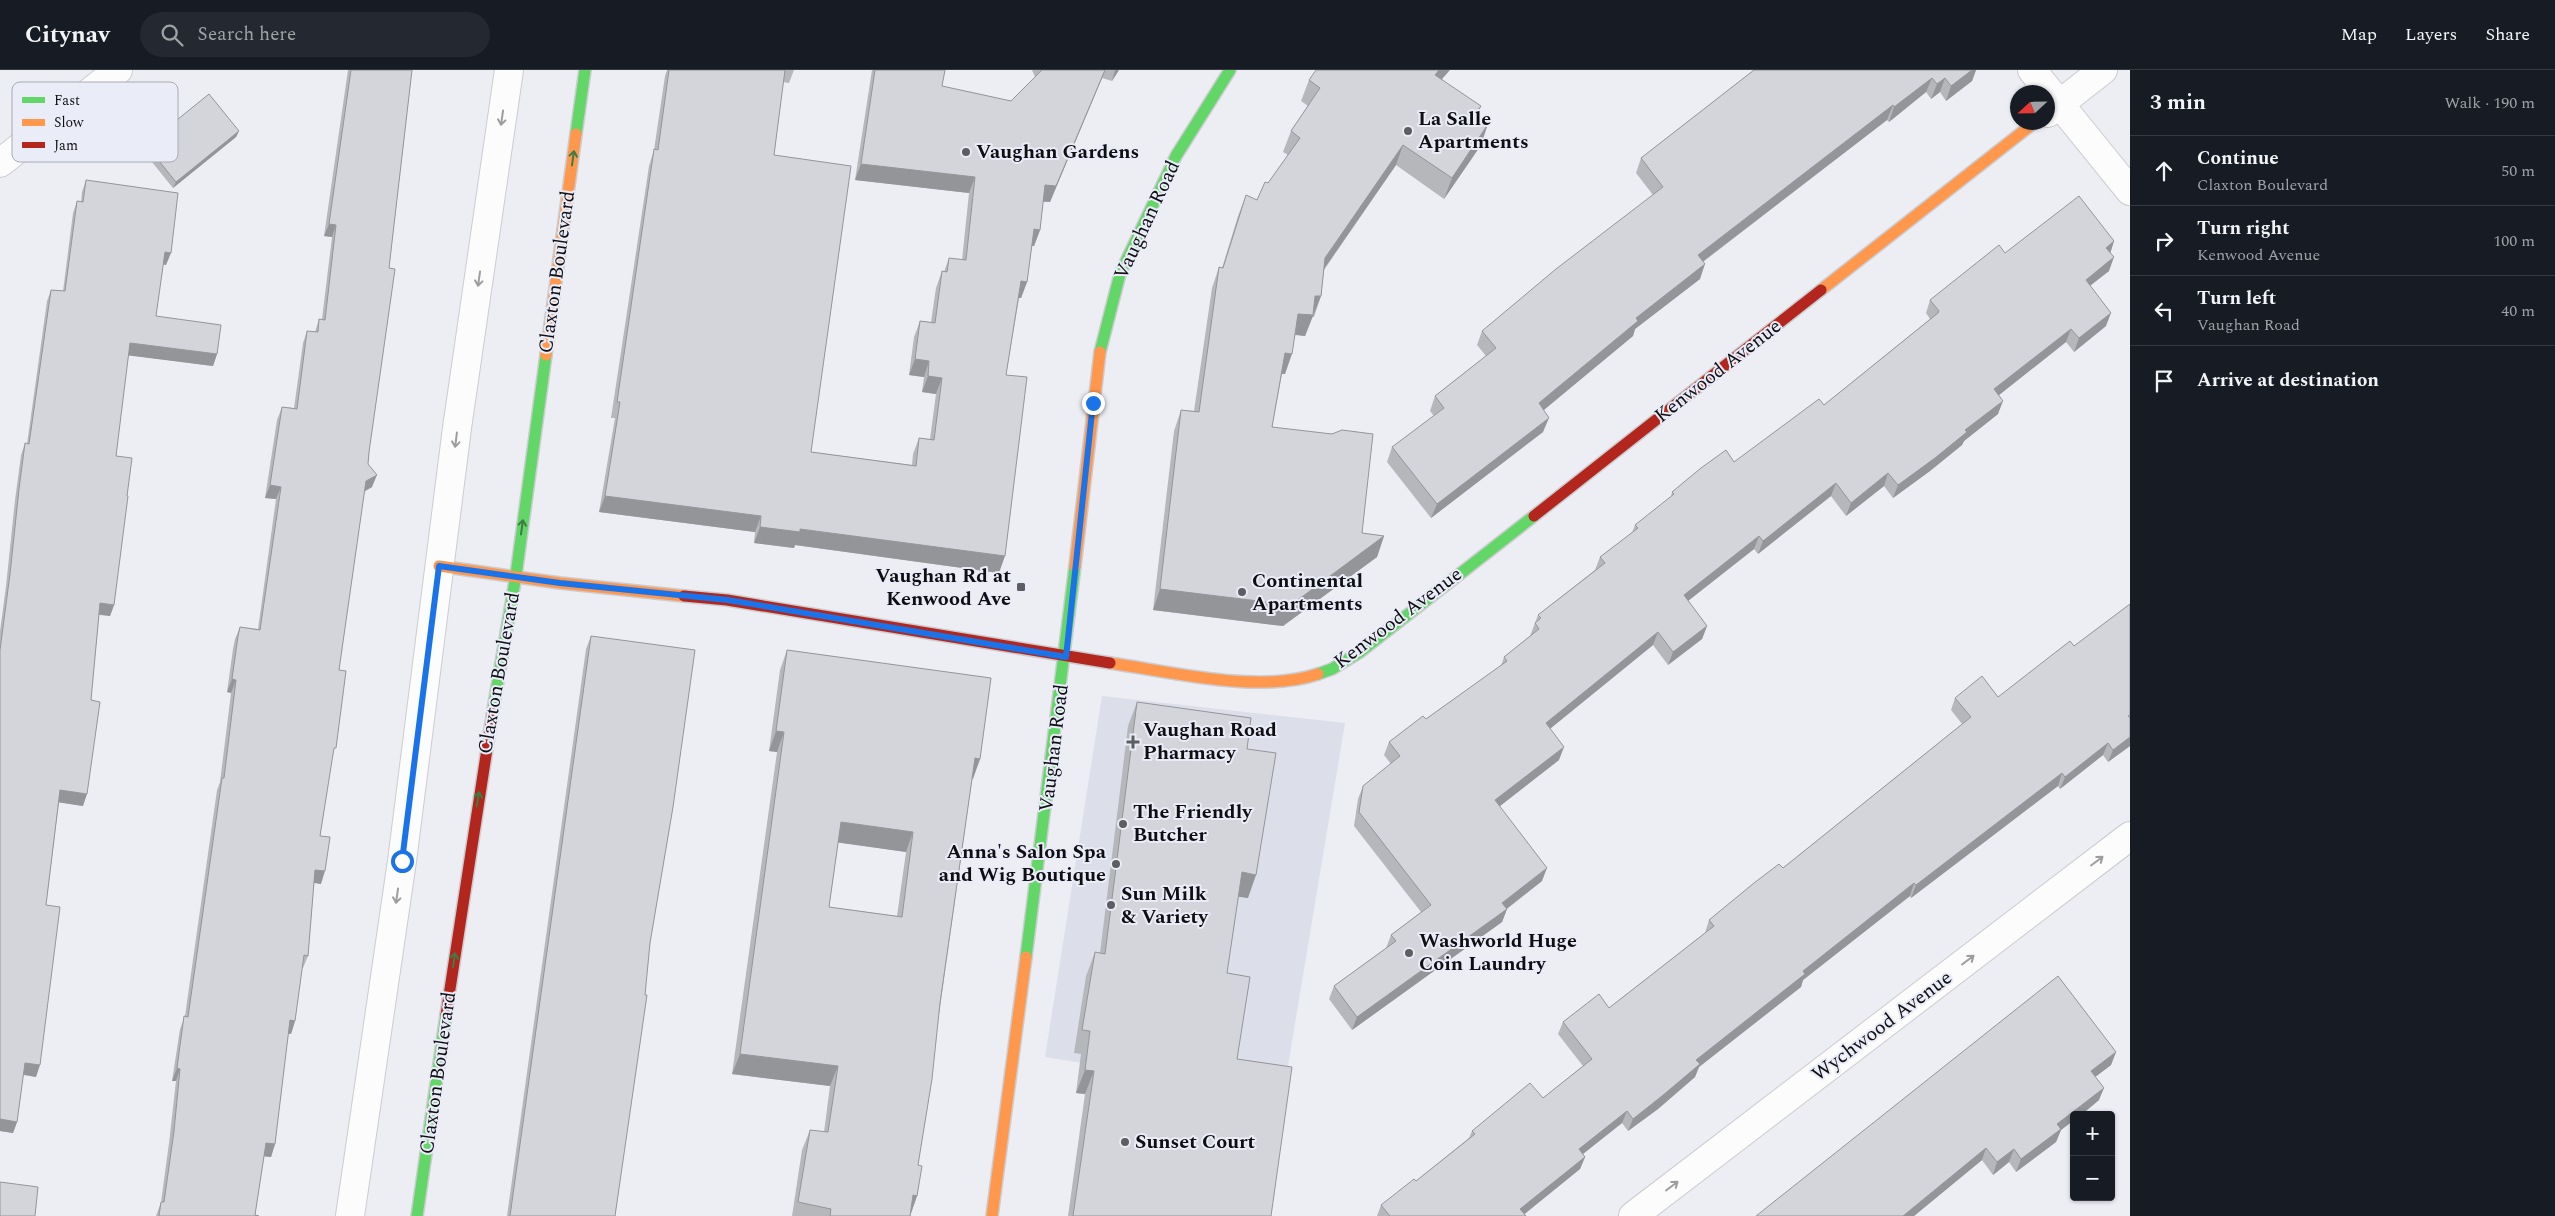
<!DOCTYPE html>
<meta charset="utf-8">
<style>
:root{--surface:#171b24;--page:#242831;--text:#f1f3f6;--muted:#9ea1a6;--line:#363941}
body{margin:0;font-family:Spectral,serif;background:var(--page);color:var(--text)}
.controls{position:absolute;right:15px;bottom:15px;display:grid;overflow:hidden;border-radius:5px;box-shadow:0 1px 4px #0004}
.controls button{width:45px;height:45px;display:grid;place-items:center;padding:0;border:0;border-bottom:1px solid var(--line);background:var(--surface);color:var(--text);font:25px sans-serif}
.compass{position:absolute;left:2010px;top:15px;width:45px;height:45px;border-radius:50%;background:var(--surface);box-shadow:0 1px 4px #0004;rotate:248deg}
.stop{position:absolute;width:15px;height:15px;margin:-11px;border:4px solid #1a73e8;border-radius:50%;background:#fff}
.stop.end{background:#1a73e8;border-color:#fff;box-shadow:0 1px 5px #0008}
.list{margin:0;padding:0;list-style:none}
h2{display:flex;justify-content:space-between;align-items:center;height:65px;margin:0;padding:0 20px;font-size:21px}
h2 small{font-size:16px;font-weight:400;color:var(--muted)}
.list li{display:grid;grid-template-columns:32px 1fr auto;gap:15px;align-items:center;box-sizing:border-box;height:70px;padding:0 20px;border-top:1px solid var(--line)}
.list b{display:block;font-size:19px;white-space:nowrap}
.list p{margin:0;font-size:16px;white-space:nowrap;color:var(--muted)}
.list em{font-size:16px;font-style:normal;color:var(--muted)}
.icon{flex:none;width:28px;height:28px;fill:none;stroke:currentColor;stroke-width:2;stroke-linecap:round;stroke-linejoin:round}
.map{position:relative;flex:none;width:2130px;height:1146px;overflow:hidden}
header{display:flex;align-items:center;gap:30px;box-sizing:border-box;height:70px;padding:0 25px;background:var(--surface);border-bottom:1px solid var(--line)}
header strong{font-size:24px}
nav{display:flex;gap:28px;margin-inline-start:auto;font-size:18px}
.search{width:350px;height:45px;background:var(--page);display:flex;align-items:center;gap:12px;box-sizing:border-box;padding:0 18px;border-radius:28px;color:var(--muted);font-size:19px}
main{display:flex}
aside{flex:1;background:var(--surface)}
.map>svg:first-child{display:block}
</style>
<header>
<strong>Citynav</strong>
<div class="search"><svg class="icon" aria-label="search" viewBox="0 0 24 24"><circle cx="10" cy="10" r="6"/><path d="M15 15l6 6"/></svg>Search here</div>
<nav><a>Map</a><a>Layers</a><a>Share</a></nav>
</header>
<main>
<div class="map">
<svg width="2130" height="1146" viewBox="0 0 2130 1146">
<rect width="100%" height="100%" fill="#edeef4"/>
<polygon fill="#dcdeea" points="1102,626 1345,653 1283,1026 1045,987"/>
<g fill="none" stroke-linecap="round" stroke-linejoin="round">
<defs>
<g id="street">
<polyline points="2032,0 2130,121"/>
<polyline points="2048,43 2103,0"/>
<polyline points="0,93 118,0"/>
<polyline points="350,1146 402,791 457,358 509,0"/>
<polyline points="1633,1146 2130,766"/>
</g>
<g id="fast">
<polyline points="576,64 585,0"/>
<polyline points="1100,282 1120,204 1176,86 1230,0"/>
<polyline points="1318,604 1332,599 1360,582 1534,446"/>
<polyline points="493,640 516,505 546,285"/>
<polyline points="1026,887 1075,496"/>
<polyline points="417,1146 446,945"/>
</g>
<g id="slow">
<polyline points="1821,220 2035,52"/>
<polyline points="546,285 576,64"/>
<polyline points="439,496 560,513 684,526"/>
<polyline points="1075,496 1100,282"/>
<path d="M 1110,593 C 1172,602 1259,624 1318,604"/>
<polyline points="992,1146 1026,887"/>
</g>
<g id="jam">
<polyline points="1534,446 1821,220"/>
<polyline points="684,526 727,530 1110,593"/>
<polyline points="446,945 493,640"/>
</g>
</defs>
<use href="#street" stroke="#cbccd0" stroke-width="30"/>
<use href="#fast" stroke="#cbccd0" stroke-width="14"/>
<use href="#slow" stroke="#cbccd0" stroke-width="14"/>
<use href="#jam" stroke="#cbccd0" stroke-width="14"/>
<use href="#street" stroke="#fcfcfd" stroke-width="28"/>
<use href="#fast" stroke="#63d668" stroke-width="11"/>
<use href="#slow" stroke="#ff974d" stroke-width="11"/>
<use href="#jam" stroke="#b3261e" stroke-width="11"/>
</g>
<g fill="#b6b7bb" fill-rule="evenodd">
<polygon points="348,0 412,0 389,198 369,382 368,394 372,417 364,422 339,600 332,688 320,766 321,814 314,813 308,886 303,898 302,898 295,951 291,964 288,963 275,1074 271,1087 264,1086 255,1145 259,1146 156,1146 161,1132 169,1073 176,1011 172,1011 180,959 185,946 217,720 220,712 231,623 227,622 233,579 235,569 240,557 258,559 276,429 265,428 277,350 282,337 294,338 303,273 307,261 315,262 319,249 322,249 332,167 324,166"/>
<polygon points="667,0 794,0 789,13 783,12 774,85 811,382 912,395 913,384 919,368 930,369 936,324 922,322 924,307 909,305 914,267 920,251 931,252 936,218 942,201 944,202 949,188 962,190 969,123 855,110 872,0 945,0 942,16 1011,31 1035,7 1032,0 1119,0 1112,11 1102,8 1050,132 1043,132 1040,160 1034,176 1032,176 1027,212 1021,228 1019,228 1006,305 999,503 795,475 794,478 754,473 755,462 599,442 615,348 611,348 649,96 654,80 665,6"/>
<polygon points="1754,0 1976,0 1972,11 1946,31 1940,22 1931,29 1926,22 1889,52 1887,50 1703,192 1700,209 1635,259 1633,266 1544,340 1543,362 1431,448 1387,392 1392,377 1434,346 1430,341 1435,326 1486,286 1477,275 1482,261 1653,125 1636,103 1641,88"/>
<polygon points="1442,9 1477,47 1481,75 1444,129 1396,95 1324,200 1321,226 1314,247 1312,247 1305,266 1295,265 1285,304 1282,304 1272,357 1362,463 1384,466 1377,487 1283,556 1153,540 1174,361 1181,340 1194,341 1212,218 1219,197 1222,198 1238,146 1246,125 1257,130 1288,85 1283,82 1291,61 1308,36 1301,31 1309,10"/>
<polygon points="239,61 236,67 173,118 143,81 146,75"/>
<polygon points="86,110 166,195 163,194 156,246 217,284 213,296 128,285 116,386 127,426 114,535 110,546 99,545 91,630 83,736 59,732 46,835 36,1007 23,1005 17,1052 13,1063 0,1061 0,561 6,516 15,430 21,385 25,373 27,374 47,231 51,220 63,221 73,143 77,131 81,132 82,122"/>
<polygon points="2114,171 2110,183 2109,201 2090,215 2106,256 2074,282 2066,272 1999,325 1998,344 1964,371 1962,375 1930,401 1893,428 1884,416 1846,446 1831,426 1758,484 1754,479 1688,531 1707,556 1702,569 1668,595 1653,575 1550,659 1559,690 1500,736 1542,811 1507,839 1502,852 1352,960 1329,929 1334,916 1386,878 1391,865 1421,842 1354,756 1358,729 1363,716 1391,694 1384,685 1389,672 1426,649 1501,596 1504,587 1530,566 1538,545 1595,500 1600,487 1632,463 1635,455 1671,427 1672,422 1734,392 1824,335 1930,249 1926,243 1930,230 2005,183"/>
<polygon points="2130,534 2130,676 2108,692 2103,685 2060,719 2058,716 1911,828 1910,826 1803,910 1801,917 1699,997 1695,1007 1658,1039 1628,1061 1622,1053 1583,1084 1585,1087 1580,1099 1524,1144 1526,1146 1377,1146 1381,1135 1416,1111 1469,1068 1472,1061 1543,1028 1583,996 1558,964 1563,952 1609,938 1705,863 1709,850 1783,798 1962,654 1951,640 1955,628 1998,627 2074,576"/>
<polygon points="591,566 650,873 615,1146 507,1146 586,579"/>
<path d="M 787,580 L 980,689 L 972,709 L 918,1095 L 917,1126 L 910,1146 L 792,1146 L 802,1080 L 810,1060 L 824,1062 L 830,1016 L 732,1004 L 777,682 L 769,681 L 780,600 ZM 838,772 L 906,782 L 897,846 L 829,837 Z"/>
<polygon points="1137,632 1247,679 1248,828 1238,826 1227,903 1237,989 1271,1146 1068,1146 1085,1024 1076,1023 1081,984 1074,983 1086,906 1095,882 1100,883 1128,656"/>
<polygon points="2116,982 2111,995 2095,1007 2099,1030 2081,1045 2074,1045 2074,1050 2061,1060 2056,1072 2016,1102 2009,1092 1993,1105 1982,1090 1914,1146 1756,1146"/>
</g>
<g fill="#949599">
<polygon points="1105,0 1102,8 1050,132 1039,131 1045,115"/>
<polygon points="1115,0 1119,0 1112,11"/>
<polygon points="1439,0 1450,0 1428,25 1435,5"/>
<polygon points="1972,0 1976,0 1972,11 1946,31 1951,16"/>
<polygon points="1932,8 1926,22 1889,52 1894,37"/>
<polygon points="1945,8 1940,22 1931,29 1937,14"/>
<polygon points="1893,35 1887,50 1693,199 1698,185"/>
<polygon points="1481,36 1473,56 1474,45"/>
<polygon points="1488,54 1481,75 1444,129 1452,108"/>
<polygon points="239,61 236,67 173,118 176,112"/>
<polygon points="1403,75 1396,95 1317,209 1325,188"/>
<polygon points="861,94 975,107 969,123 855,110"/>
<polygon points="329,154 336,155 332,167 324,166"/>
<polygon points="1034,159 1040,160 1034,176 1028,176"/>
<polygon points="2114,171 2110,184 2106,178"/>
<polygon points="165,182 171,183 166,195 161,194"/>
<polygon points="2114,187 2109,201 2081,223 2086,210"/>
<polygon points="1705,194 1700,209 1635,259 1633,266 1534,348 1539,333 1636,248"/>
<polygon points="1021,211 1027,212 1021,228 1015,228"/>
<polygon points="1315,226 1321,226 1305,266 1290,264 1298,244"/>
<polygon points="2111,243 2106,256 2074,282 2079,268"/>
<polygon points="2071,259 2066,272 1989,333 1994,319"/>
<polygon points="130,273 217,284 213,296 125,285"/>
<polygon points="1285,283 1292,284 1285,304 1278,304"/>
<polygon points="915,289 929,291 924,307 909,305"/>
<polygon points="928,306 942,308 936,324 922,322"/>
<polygon points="2003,331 1998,344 1964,371 1962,375 1930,401 1893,428 1898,415 1965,360"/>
<polygon points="1549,348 1543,362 1431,448 1437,434"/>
<polygon points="1888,403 1884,416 1846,446 1851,433"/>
<polygon points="377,405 372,417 361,423 366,411"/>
<polygon points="1836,413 1831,426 1758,484 1763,471"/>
<polygon points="270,415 281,417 276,429 265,428"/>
<polygon points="605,426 761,446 755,462 599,442"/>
<polygon points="760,457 800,459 1005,486 999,503 795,475 794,478 754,473"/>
<polygon points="1384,466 1377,487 1283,556 1153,540 1160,519"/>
<polygon points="1759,466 1754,479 1679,538 1684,525"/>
<polygon points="100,533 114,535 110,546 96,544"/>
<polygon points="1707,556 1702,569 1668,595 1673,582"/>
<polygon points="1658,562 1653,575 1541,666 1546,653"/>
<polygon points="232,609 236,610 231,623 227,622"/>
<polygon points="776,661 784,662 777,682 769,681"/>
<polygon points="2130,667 2130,676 2108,692 2113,680"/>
<polygon points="2108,673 2103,685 2060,719 2065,707"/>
<polygon points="1564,677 1559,690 1491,743 1495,730"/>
<polygon points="975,688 980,689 973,709 968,708"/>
<polygon points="2062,703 2058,716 1911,828 1916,815"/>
<polygon points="60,720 87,724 83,736 56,732"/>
<polygon points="841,752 913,762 906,782 834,772"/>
<polygon points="1547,798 1542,811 1497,846 1502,833"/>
<polygon points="315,800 325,801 321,814 310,812"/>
<polygon points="1242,802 1256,805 1248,828 1233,826"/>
<polygon points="1914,813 1910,826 1803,910 1801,917 1699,997 1695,1007 1658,1039 1628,1061 1633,1049 1696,990 1803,901"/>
<polygon points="1507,839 1502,852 1352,960 1357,947"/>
<polygon points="290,950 295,951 291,964 285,963"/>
<polygon points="2116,982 2111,995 2086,1014 2091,1001"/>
<polygon points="740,984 838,996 830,1016 732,1004"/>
<polygon points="25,993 40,995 36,1007 21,1004"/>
<polygon points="177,998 180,999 176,1011 172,1011"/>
<polygon points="1085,1000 1094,1001 1085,1024 1076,1023"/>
<polygon points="2104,1018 2099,1030 2081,1045 2074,1045 2074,1050 2061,1060 2056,1072 2016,1102 2021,1089 2057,1054"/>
<polygon points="1627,1041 1622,1053 1574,1091 1579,1079"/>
<polygon points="0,1049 17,1052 13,1063 0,1061"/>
<polygon points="266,1073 275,1074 271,1087 261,1086"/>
<polygon points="1986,1078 1982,1090 1914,1146 1903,1146"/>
<polygon points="2014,1079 2009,1092 1993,1105 1997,1092"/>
<polygon points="1585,1087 1580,1099 1522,1146 1520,1139"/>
<polygon points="913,1125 917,1126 910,1146"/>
</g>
<g fill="#d4d5da" stroke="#949599" fill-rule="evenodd">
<polygon points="351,0 412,0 389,198 395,199 369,382 368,394 377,405 366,411 339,600 346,601 336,678 334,678 320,766 330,767 325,801 315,800 308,886 304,885 295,951 290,950 275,1074 266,1073 255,1145 259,1146 159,1146 161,1132 164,1132 174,1061 180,999 177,998 184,946 188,947 222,708 224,708 236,610 232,609 238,566 240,557 260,560 281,417 270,415 282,337 297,339 307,261 318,262 319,249 325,250 336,155 329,154"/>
<polygon points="669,0 785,0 774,85 851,96 811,382 916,396 919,368 934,370 942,308 928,306 929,291 915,289 920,251 935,253 942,201 947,202 949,188 966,190 975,107 861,94 875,0 945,0 942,16 1011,31 1042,0 1105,0 1056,116 1045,115 1040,160 1034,159 1027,212 1021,211 1006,305 1027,307 1005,486 800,459 800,462 760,457 761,446 605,426 620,332 617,332 654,79 658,80"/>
<polygon points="1316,0 1439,0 1435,5 1481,36 1474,45 1488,54 1452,108 1403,75 1325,188 1321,226 1315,226 1313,245 1298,244 1292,284 1285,283 1272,357 1332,364 1342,360 1373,364 1362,463 1384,466 1291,535 1160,519 1181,340 1199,342 1219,197 1223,198 1246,125 1257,130 1265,112 1268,113 1300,68 1291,61 1320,18 1309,10"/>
<polygon points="1754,0 1972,0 1951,16 1945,8 1937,14 1932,8 1894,37 1893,35 1698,185 1705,194 1636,248 1638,251 1539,333 1549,348 1437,434 1392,377 1444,338 1435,326 1496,278 1482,261 1556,199 1663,117 1641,88"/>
<polygon points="209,24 239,61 176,112 146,75"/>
<polygon points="86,110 178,123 171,183 165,182 156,246 221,255 217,284 130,273 116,386 132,388 127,426 128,426 114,535 100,533 91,630 100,632 87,724 60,720 46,835 60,837 40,995 25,993 17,1052 0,1049 0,580 10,504 19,419 25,373 29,374 51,220 65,221 77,131 83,132"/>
<polygon points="2079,126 2114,171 2106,178 2114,187 2086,210 2111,243 2079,268 2071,259 1994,319 2003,331 1965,360 1967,362 1935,388 1898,415 1888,403 1851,433 1836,413 1763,471 1759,466 1684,525 1707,556 1673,582 1658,562 1546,653 1564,677 1495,730 1547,798 1502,833 1507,839 1357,947 1334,916 1396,871 1391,865 1431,835 1359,742 1363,716 1400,686 1389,672 1423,646 1426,649 1507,591 1504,587 1539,559 1535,553 1541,548 1538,545 1605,493 1600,487 1638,458 1635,455 1674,424 1672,422 1701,398 1726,380 1734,392 1819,329 1824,335 1938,243 1939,241 1930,230 1999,175 2005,183"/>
<polygon points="2130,534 2130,645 2128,646 2130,648 2130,667 2113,680 2108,673 2065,707 2062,703 1916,815 1914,813 1803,901 1805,904 1696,990 1700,994 1662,1026 1633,1049 1627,1041 1579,1079 1585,1087 1520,1139 1526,1146 1390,1146 1381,1135 1414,1109 1416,1111 1475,1064 1472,1061 1530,1013 1543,1028 1592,989 1563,952 1599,924 1609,938 1714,856 1709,850 1754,813 1779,794 1783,798 1971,647 1955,628 1982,606 1998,627 2070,571 2074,576"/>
<polygon points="591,566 695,580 673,737 650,873 645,925 647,925 615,1146 510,1146"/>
<path d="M 787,580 L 991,608 L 980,689 L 975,688 L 940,933 L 932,1009 L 918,1095 L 922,1096 L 917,1126 L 913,1125 L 910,1146 L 830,1146 L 831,1139 L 798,1132 L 810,1060 L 828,1062 L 838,996 L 740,984 L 784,662 L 776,661 ZM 841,752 L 913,762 L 902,847 L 829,837 Z"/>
<polygon points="1137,632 1251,648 1247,679 1276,683 1256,805 1242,802 1227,903 1250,907 1237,989 1292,997 1271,1146 1073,1146 1094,1001 1085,1000 1090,961 1082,960 1095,882 1105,884"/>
<polygon points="2058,906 2116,982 2091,1001 2104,1018 2057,1054 2061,1059 2021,1089 2014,1079 1997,1092 1986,1078 1903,1146 1756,1146"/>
<polygon points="0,1112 38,1117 35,1146 0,1146"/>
</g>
<defs><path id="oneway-shaft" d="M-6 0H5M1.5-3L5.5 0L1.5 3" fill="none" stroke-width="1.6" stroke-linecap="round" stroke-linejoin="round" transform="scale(1.25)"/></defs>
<g stroke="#9d9d9f">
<use href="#oneway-shaft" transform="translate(502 48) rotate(98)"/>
<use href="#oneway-shaft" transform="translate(479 209) rotate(98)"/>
<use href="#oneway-shaft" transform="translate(456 370) rotate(97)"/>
<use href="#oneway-shaft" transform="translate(2097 791) rotate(-37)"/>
<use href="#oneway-shaft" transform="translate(397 826) rotate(98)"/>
<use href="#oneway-shaft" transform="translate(1968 890) rotate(-37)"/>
<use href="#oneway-shaft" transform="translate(1672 1116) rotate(-37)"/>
</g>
<g stroke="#3d7c42">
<use href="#oneway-shaft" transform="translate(573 88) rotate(-82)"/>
<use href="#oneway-shaft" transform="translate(522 457) rotate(-82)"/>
<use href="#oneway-shaft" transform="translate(478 729) rotate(-80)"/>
<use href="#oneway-shaft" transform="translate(454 890) rotate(-82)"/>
</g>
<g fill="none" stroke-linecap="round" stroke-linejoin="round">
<polyline stroke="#1a73e8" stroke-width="6" points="402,791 439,496 560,513 728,530 1066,587 1093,333"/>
</g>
<g fill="#5d5d62" stroke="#eaecf7" stroke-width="2">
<circle cx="1408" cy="61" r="5"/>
<circle cx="966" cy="82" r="5"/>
<rect x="1016" y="512" width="10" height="10" rx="2.5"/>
<circle cx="1242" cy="522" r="5"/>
<path d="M1130.5 664.5h5v5h5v5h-5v5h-5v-5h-5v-5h5z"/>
<circle cx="1123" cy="754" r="5"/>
<circle cx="1116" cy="794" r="5"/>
<circle cx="1111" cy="835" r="5"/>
<circle cx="1409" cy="883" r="5"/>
<circle cx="1125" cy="1072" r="5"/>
</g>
<g text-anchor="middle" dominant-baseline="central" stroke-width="4" stroke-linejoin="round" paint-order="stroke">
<g font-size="20" font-weight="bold" fill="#0f0f13" stroke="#eaecf7" text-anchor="start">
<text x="1418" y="49">La Salle<tspan x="1418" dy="23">Apartments</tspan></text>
<text x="976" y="82">Vaughan Gardens</text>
<text x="1011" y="506" text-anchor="end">Vaughan Rd at<tspan x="1011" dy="23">Kenwood Ave</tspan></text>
<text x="1252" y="511">Continental<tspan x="1252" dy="23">Apartments</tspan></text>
<text x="1143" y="660">Vaughan Road<tspan x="1143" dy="23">Pharmacy</tspan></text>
<text x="1133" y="742">The Friendly<tspan x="1133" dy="23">Butcher</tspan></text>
<text x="1106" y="782" text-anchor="end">Anna's Salon Spa<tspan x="1106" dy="23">and Wig Boutique</tspan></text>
<text x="1121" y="824">Sun Milk<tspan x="1121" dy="23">&amp; Variety</tspan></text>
<text x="1419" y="871">Washworld Huge<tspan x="1419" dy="23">Coin Laundry</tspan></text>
<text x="1135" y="1072">Sunset Court</text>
</g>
<g font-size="20" fill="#0f0f13" stroke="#eaecf7">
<text transform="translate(1147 150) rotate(-65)">Vaughan Road</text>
<text transform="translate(557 202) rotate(-82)">Claxton Boulevard</text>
<text transform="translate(1718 301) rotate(-38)">Kenwood Avenue</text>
<text transform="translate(1398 548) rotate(-37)">Kenwood Avenue</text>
<text transform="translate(499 603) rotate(-80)">Claxton Boulevard</text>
<text transform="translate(1054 678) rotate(-83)">Vaughan Road</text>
<text transform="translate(1882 956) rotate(-37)">Wychwood Avenue</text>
<text transform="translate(438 1003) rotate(-82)">Claxton Boulevard</text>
</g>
</g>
<rect x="12" y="12" width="166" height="80" rx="8" fill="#eaecf7" stroke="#a8aab3" stroke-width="1"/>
<rect x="22" y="27" width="23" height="6" fill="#63d668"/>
<rect x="22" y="49" width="23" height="7" fill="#ff974d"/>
<rect x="22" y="72" width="23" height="6" fill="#b3261e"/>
<g font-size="14" fill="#0f0f13">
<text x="54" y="35">Fast</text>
<text x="54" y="57">Slow</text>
<text x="54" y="80">Jam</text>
</g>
</svg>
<div class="controls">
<button>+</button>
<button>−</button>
</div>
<svg class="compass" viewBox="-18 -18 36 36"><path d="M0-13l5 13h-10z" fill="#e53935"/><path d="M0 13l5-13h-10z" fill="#9ea1a6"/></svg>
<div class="stop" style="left:402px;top:791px"></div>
<div class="stop end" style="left:1093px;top:333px"></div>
</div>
<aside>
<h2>3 min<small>Walk · 190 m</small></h2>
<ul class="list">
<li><svg class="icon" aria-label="ahead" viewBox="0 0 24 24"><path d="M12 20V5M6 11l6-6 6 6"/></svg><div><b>Continue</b><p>Claxton Boulevard</p></div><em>50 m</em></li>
<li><svg class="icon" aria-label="right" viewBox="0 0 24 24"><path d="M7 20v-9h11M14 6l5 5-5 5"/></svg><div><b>Turn right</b><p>Kenwood Avenue</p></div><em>100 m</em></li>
<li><svg class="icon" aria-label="left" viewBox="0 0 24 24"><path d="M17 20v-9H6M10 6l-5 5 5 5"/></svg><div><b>Turn left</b><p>Vaughan Road</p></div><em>40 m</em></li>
<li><svg class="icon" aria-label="arrive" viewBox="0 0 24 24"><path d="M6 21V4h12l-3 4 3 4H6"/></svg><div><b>Arrive at destination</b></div></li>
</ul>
</aside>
</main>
